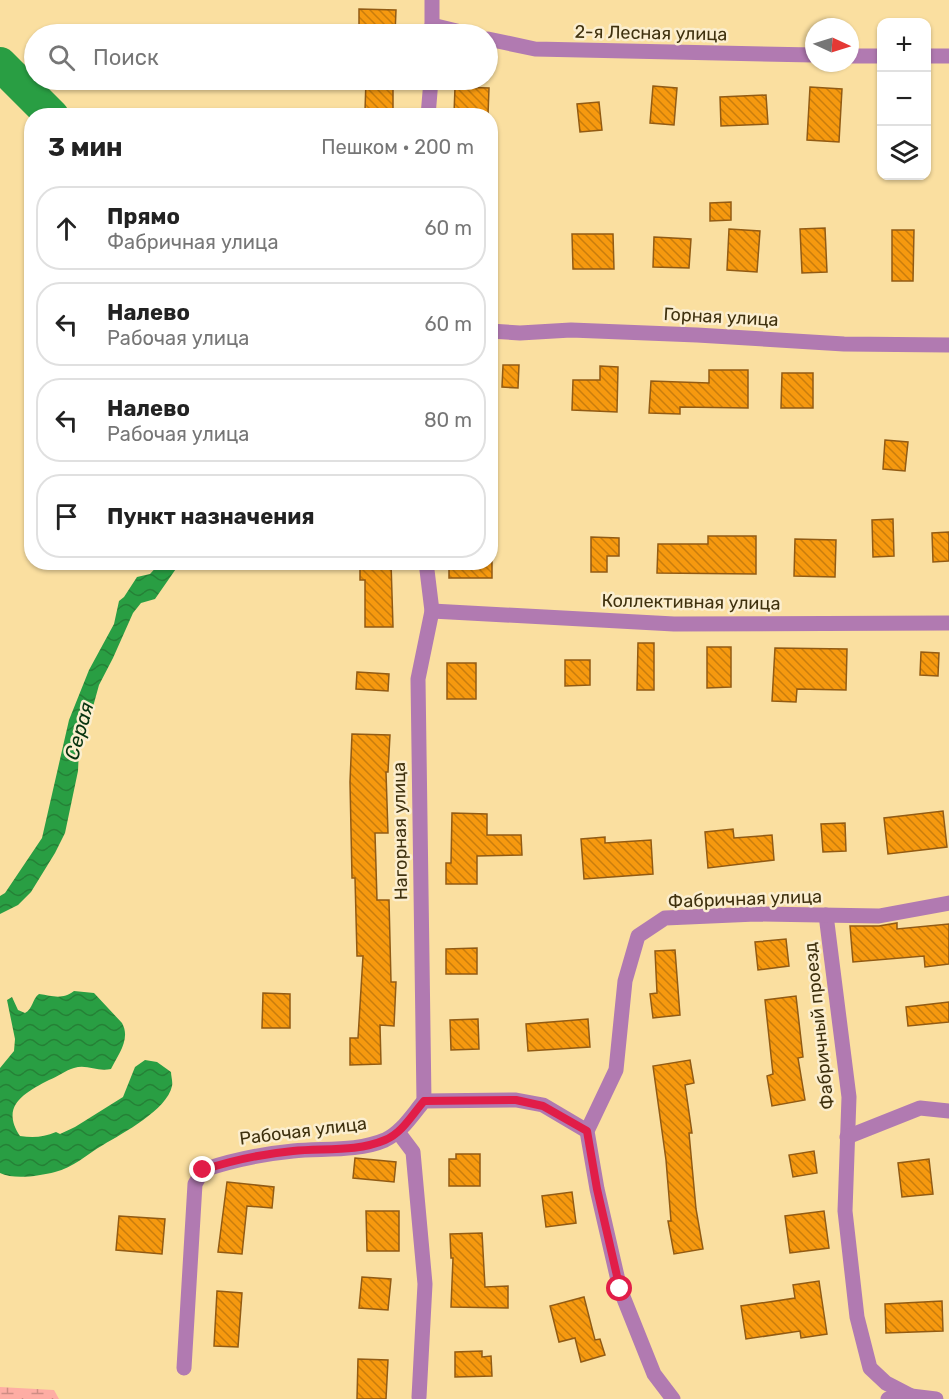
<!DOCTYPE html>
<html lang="ru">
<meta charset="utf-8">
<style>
:root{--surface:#fff;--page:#f6f6f6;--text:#222;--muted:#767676;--line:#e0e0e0}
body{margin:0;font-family:Rubik,sans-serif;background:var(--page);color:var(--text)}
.controls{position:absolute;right:18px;top:18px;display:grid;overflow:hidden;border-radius:12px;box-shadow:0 2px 4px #0004}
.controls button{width:54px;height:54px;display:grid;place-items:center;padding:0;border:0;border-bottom:2px solid var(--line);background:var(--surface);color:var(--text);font:30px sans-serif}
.compass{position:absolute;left:805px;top:18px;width:54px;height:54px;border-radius:50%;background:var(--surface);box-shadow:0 2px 4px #0004;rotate:94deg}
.stop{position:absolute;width:18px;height:18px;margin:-14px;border:4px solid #e11d48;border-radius:50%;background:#fff}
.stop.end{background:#e11d48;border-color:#fff;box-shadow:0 2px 6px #0008}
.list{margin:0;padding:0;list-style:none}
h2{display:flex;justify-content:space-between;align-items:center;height:78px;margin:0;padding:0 24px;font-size:26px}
h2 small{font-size:20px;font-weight:400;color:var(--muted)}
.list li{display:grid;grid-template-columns:39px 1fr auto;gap:18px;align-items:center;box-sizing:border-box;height:84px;margin:0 12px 12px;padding:0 12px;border:2px solid var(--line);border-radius:24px}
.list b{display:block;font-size:22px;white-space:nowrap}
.list p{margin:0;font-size:20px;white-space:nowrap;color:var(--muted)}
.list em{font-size:20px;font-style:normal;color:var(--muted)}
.icon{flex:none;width:33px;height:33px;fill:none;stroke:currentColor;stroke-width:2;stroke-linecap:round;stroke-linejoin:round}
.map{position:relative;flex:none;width:949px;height:1399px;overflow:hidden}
.search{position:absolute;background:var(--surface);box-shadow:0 2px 4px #0004;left:24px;top:24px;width:474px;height:66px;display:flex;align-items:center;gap:15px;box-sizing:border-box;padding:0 21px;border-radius:33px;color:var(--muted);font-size:22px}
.panel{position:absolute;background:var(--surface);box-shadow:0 2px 4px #0004;left:24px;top:108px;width:474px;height:462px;border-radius:24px}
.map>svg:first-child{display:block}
</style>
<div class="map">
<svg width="949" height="1399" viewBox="0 0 949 1399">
<defs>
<pattern id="wetland-marsh" width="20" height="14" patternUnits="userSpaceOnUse" patternTransform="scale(1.5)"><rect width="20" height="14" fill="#feada4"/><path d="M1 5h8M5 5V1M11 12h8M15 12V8" fill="none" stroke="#cf8d84"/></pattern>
<pattern id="water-waves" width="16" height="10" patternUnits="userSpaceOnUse" patternTransform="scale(1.5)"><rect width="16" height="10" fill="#299e43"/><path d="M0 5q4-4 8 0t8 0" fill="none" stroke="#258136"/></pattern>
<pattern id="building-back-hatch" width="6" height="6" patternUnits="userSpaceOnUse" patternTransform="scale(1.5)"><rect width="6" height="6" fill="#f6990f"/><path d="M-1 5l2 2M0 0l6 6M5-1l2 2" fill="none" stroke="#c97d0d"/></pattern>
</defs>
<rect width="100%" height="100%" fill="#fadfa0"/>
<polygon fill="url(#wetland-marsh)" points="0,1387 54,1390 59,1399 0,1399"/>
<g fill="url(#water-waves)">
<polygon points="160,563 180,563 155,599 141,603 133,613 113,658 99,685 91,714 82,732 79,749 78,771 65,833 55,853 31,892 18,905 0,914 0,896 5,893 42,838 69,720 89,670 114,624 119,601 124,597 137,577 150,574"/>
<path d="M 74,991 L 94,993 L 122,1023 C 131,1039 118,1055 111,1069 C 97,1072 87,1064 74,1068 C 66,1070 57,1077 49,1080 C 24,1093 0,1106 20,1136 C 34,1138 44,1137 56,1132 L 60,1134 L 75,1127 L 123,1097 L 135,1067 L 145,1060 L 157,1062 L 171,1072 C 171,1076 173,1082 172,1086 C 167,1110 123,1133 103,1145 C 87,1154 73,1168 55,1172 C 39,1176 14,1180 0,1173 L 0,1068 L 14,1051 L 15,1039 L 7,1000 L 12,997 L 18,1010 L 25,1013 C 33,1009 32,999 39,994 C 53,996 62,1000 74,991 Z"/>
</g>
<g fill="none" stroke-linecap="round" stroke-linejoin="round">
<polyline stroke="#299e43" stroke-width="34" points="0,64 52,116"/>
</g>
<g fill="url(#building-back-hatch)" stroke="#925b14" stroke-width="1.5">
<polygon points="359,9 396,10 395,34 359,34"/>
<polygon points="366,80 393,80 393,111 365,111"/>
<polygon points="653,86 677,88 674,125 650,123"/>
<polygon points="455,87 489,88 488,115 454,114"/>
<polygon points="810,87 842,89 839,142 807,140"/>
<polygon points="766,95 768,124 721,126 720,97"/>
<polygon points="599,102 602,130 580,132 577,104"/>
<polygon points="731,202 731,220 710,221 710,203"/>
<polygon points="825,228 827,272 802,273 800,229"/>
<polygon points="729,229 760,231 757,272 727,270"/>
<polygon points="892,230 914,230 913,281 892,281"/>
<polygon points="572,234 613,234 614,269 573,269"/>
<polygon points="654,237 691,239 689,268 653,267"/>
<polygon points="503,365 519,365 518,388 502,387"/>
<polygon points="600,366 618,367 617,412 572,410 573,380 600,380"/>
<polygon points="709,370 748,370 748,408 680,407 680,414 649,413 651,381 709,383"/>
<polygon points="782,373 813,373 813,408 781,408"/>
<polygon points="885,440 908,442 905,471 883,469"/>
<polygon points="893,519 894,556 873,557 872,520"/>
<polygon points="949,532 949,561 933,562 932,533"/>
<polygon points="708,536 756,536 756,574 657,573 658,544 708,544"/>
<polygon points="591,537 619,538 619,556 607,556 607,572 591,572"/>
<polygon points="795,539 836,540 835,577 794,576"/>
<polygon points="360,562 391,562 393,627 365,627 365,580 360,580"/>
<rect x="449" y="562" width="43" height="16"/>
<polygon points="638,643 654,643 654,690 637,690"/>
<polygon points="707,647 731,647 731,687 707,688"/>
<polygon points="775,648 847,649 846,690 797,689 796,702 772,701"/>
<polygon points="921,652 939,653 938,676 920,675"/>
<polygon points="565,660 590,660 590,685 565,686"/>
<rect x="447" y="663" width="29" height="36"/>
<polygon points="357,672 389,674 388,691 356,689"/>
<polygon points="352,734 390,735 388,772 386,772 388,833 375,833 377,900 389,900 391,982 396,982 394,1026 380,1025 381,1064 350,1065 350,1038 358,1038 363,956 357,956 355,878 352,878 350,782"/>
<polygon points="943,811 947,847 888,854 884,818"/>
<polygon points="452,813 487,814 487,835 521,835 522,855 477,856 477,884 446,884 446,863 451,863"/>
<polygon points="845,823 846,851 823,852 821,824"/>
<polygon points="733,829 734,838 772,835 774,860 708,868 705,832"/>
<polygon points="605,837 605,843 651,840 653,874 584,879 581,839"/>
<polygon points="897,923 897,929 949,924 949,964 925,967 924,956 853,962 850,926 879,926"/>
<polygon points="786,939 789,966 758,970 755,942"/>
<polygon points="477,948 477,974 446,974 446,949"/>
<polygon points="675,950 680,1015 653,1018 650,994 657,993 655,951"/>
<polygon points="263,993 290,994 290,1028 262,1028"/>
<polygon points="796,996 803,1057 798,1058 805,1100 772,1106 767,1076 773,1074 765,1000"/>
<polygon points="949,1002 949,1022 908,1026 906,1007"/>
<polygon points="478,1019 479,1049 451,1050 450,1020"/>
<polygon points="588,1019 590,1047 528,1051 526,1024"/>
<polygon points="690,1060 694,1083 685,1085 692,1133 689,1133 696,1209 703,1249 674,1254 668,1221 671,1221 666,1160 653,1066"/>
<polygon points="814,1151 817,1173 793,1177 789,1155"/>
<polygon points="456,1154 480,1154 480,1186 449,1186 449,1159 456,1159"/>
<polygon points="355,1158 396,1162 394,1182 353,1178"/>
<polygon points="929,1159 933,1194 902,1197 898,1163"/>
<polygon points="227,1182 274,1187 272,1208 247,1206 242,1254 218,1252"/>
<polygon points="572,1192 576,1223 546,1227 542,1196"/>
<polygon points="366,1211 399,1211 399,1251 367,1251"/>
<polygon points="824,1211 829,1248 790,1253 785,1216"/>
<polygon points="119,1216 165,1219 162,1254 116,1250"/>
<polygon points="482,1233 485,1287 508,1286 508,1308 451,1307 453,1258 451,1258 450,1234"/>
<polygon points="362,1277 391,1279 388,1310 359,1308"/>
<polygon points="819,1281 827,1334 801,1338 800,1331 746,1339 741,1306 795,1298 793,1285"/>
<polygon points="217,1291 242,1293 238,1347 214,1346"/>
<polygon points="584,1297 595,1340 600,1339 605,1355 581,1362 575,1338 559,1342 550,1306"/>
<polygon points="942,1301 943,1331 886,1333 885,1304"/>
<polygon points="482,1351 482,1357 491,1356 492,1376 455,1377 455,1352"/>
<polygon points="358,1359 388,1360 386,1399 357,1399"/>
</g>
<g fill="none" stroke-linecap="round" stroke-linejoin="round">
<g stroke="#b17ab1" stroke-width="15">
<polyline points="432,25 469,34"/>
<polyline points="432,33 432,0"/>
<polyline points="488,39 535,49 814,55"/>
<polyline points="850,56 882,56"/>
<polyline points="926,56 949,56"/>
<polyline points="428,116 431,80"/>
<polyline points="490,331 520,333 571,330 697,335 844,344 949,345"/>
<polyline points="432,611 674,624 949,623"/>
<polyline points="826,915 849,1097 845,1211 857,1317 870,1368 886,1383 911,1396"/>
<polyline points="424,1101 418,679 432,611 426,562"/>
<polyline points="398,1132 413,1152 425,1284 419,1397"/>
<polyline points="847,1137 920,1108 949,1111"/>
<path d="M 184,1368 L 195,1184 L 203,1170 C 233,1160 262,1154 293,1151 C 323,1148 357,1152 385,1140 C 402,1132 412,1115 424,1101 L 516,1100 L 543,1105 L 587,1131"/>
<polyline points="673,1399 654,1374 620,1289 597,1189 587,1131 616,1070 625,981 638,936 665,918 756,914 879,916 949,903"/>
<polyline points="888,1399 911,1396 936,1399"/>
</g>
</g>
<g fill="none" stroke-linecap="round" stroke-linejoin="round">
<path stroke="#e11d48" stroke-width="8" d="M 203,1170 C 233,1160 262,1154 293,1151 C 323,1148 357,1152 385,1140 C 402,1133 412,1115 424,1101 L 516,1100 L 543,1106 L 587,1131 L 597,1189 L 620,1289"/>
</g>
<g text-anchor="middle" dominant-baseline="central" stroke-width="5" stroke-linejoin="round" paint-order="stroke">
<g font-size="18" fill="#3f310e" stroke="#fbeecf">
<text transform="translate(651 33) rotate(1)">2-я Лесная улица</text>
<text transform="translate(721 317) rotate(3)">Горная улица</text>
<text transform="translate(691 602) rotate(1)">Коллективная улица</text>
<text transform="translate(400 831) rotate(-91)">Нагорная улица</text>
<text transform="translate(745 899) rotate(-2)">Фабричная улица</text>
<text transform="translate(819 1026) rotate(-96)">Фабричный проезд</text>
<text transform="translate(303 1131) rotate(-7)">Рабочая улица</text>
</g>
<g font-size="20" font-style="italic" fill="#05330f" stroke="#fbeecf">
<text transform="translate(79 731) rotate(-74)">Серая</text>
</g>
</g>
</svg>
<div class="controls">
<button>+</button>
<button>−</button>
<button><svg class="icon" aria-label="layers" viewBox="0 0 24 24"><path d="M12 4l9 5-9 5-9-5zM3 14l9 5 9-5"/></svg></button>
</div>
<svg class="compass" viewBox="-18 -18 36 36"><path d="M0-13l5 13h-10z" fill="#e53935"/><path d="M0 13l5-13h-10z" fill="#767676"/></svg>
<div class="stop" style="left:620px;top:1289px"></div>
<div class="stop end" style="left:203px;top:1170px"></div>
<div class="search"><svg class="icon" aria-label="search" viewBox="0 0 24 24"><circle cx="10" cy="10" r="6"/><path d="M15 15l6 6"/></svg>Поиск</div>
<section class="panel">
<h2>3 мин<small>Пешком · 200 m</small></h2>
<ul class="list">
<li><svg class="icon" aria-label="ahead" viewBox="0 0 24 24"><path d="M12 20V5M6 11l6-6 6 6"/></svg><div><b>Прямо</b><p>Фабричная улица</p></div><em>60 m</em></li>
<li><svg class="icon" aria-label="left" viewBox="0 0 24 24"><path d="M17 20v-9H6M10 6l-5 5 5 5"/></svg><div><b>Налево</b><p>Рабочая улица</p></div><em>60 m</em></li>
<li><svg class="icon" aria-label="left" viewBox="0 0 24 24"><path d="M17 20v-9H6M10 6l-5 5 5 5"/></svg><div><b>Налево</b><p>Рабочая улица</p></div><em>80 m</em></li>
<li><svg class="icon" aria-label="arrive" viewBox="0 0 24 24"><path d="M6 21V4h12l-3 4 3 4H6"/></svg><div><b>Пункт назначения</b></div></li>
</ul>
</section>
</div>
